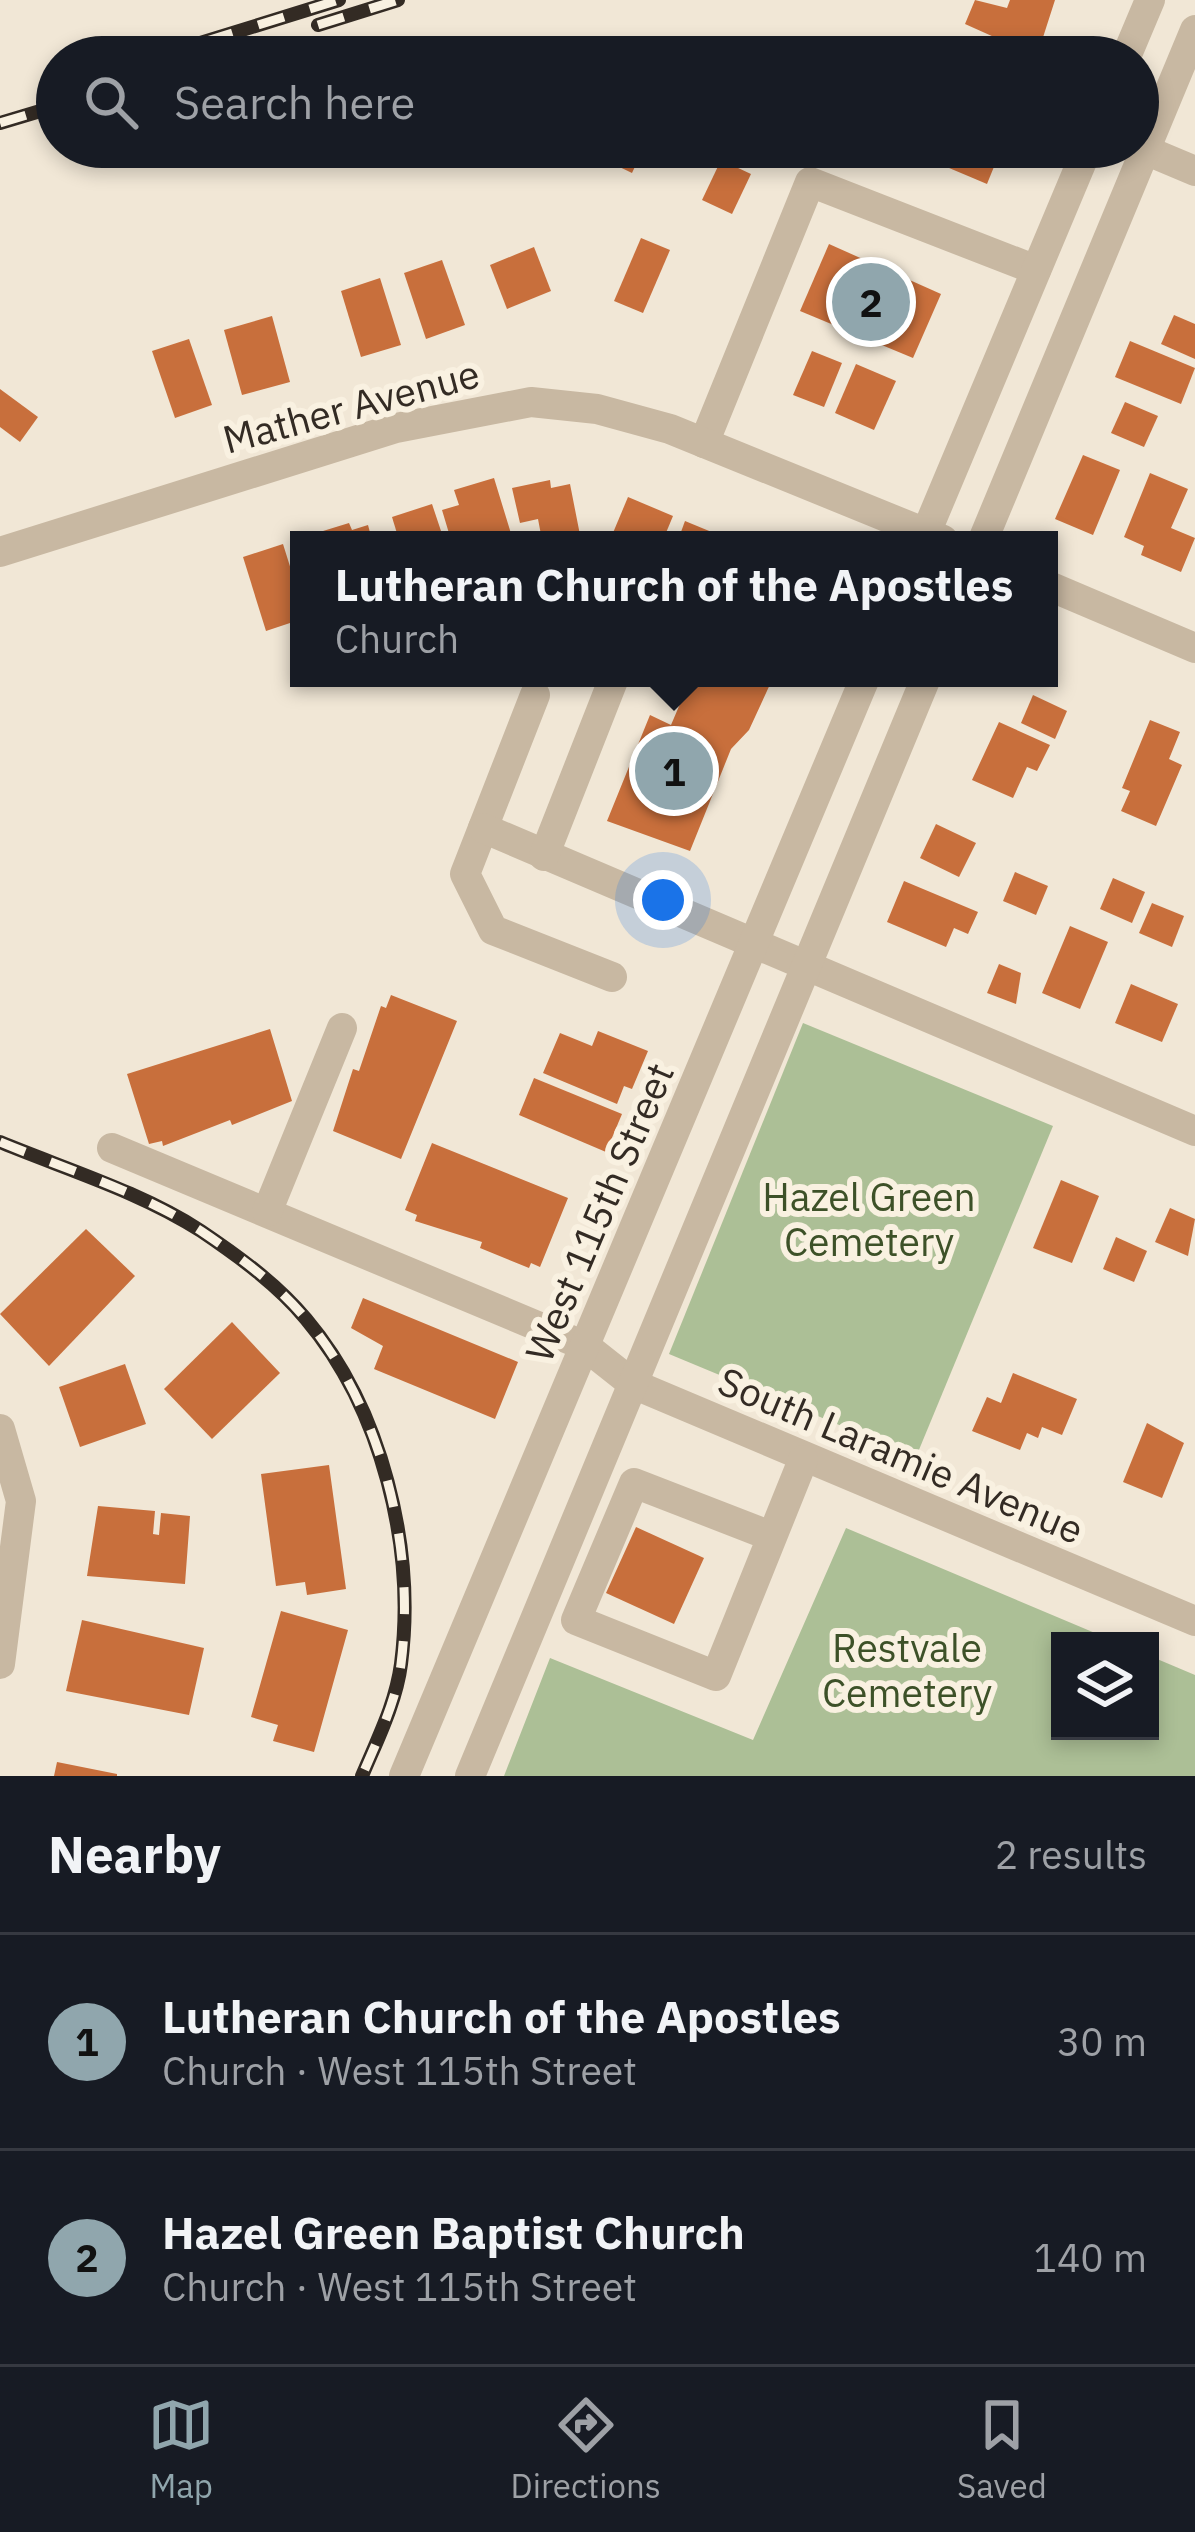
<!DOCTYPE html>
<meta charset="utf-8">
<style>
:root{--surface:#171b24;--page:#20242c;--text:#f1f3f6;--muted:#9ea1a6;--line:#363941;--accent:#90a6ad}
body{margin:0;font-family:"IBM Plex Sans",sans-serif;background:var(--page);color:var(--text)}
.controls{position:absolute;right:36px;bottom:36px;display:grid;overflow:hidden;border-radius:0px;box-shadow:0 6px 18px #0003}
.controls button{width:108px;height:108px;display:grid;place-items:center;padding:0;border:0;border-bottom:3px solid var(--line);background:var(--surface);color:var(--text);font:60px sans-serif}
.you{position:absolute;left:663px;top:900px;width:42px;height:42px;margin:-30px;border:9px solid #fff;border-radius:50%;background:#1a73e8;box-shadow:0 0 0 18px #1a73e833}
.badge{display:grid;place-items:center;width:78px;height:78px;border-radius:50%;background:var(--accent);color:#111;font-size:39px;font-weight:700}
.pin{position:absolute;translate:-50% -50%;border:6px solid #fff;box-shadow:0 3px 12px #0006}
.popup{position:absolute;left:290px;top:531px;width:768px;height:156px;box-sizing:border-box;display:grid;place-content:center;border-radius:0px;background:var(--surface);filter:drop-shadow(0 3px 9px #0005);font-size:39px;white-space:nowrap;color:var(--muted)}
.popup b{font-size:45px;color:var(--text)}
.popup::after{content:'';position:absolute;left:50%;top:100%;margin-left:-24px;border:24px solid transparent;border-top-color:var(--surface)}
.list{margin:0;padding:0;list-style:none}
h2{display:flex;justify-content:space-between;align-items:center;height:156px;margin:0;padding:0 48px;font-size:51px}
h2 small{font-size:39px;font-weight:400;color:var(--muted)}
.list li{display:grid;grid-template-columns:78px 1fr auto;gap:36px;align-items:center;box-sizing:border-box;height:216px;padding:0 48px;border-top:3px solid var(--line)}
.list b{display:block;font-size:45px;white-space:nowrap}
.list p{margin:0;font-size:39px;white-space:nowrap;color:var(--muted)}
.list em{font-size:39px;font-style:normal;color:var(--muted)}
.icon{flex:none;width:66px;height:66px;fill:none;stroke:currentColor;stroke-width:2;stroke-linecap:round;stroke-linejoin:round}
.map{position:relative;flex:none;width:1195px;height:1776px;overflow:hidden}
.search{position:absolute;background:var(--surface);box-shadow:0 6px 18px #0003;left:36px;right:36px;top:36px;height:132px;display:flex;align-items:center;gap:30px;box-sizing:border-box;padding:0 42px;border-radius:66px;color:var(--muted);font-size:45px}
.sheet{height:588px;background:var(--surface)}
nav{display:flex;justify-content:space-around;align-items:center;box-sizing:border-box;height:168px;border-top:3px solid var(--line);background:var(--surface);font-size:33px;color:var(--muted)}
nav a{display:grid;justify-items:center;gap:6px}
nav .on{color:var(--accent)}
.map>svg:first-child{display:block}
</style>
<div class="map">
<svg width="1195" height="1776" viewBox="0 0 1195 1776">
<rect width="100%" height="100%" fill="#f1e7d6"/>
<g fill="#acbf96">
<polygon points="803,1023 1053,1126 916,1457 669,1354"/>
<polygon points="846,1528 1114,1641 1060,1641 1060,1731 1150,1731 1150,1656 1195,1675 1195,1776 504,1776 550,1658 753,1740"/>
</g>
<g fill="#c86f3c">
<polygon points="975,0 1007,8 1010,0 1055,0 1037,56 986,57 994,37 965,24"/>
<polygon points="609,147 644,147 632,173 603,159"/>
<polygon points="950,147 1002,147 987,184 942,165"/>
<polygon points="721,160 751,174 732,214 702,200"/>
<polygon points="641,238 670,250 643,313 614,301"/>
<polygon points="829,244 941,294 913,358 800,311"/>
<polygon points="534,247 551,291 507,309 490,265"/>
<polygon points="442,260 465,325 426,339 404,273"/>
<polygon points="380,278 401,345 361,357 341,291"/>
<polygon points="1174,315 1195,324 1195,359 1161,344"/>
<polygon points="272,316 290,382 242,395 224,330"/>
<polygon points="189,339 212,405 175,418 152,351"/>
<polygon points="1130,341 1195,368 1181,404 1115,377"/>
<polygon points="812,351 842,363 824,407 793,395"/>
<polygon points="856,364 896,381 874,430 835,413"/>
<polygon points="0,389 38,417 20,442 0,427"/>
<polygon points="1125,402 1158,416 1144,447 1111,433"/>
<polygon points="1083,455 1120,470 1093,535 1055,519"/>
<polygon points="1150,473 1188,489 1171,528 1195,538 1181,572 1141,555 1144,546 1124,537"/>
<polygon points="494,478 513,540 451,540 442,510 459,505 454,490"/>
<polygon points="550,480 551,488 570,484 581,540 542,540 538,519 520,523 512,488"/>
<polygon points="628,497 673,516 663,540 610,540"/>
<polygon points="432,504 444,540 399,540 392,517"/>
<polygon points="685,521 731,540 678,540"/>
<polygon points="349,523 352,530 368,525 372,540 311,540 310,535"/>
<polygon points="283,544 299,595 299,620 266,631 243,557"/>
<polygon points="691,678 772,680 749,730 731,749 690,851 607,821 650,715 671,725"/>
<polygon points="1033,695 1067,711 1055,739 1021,723"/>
<polygon points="1150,720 1180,732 1169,759 1182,765 1156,826 1121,811 1130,791 1122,788"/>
<polygon points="999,722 1050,745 1037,771 1027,767 1013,798 972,780"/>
<polygon points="936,824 976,843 959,877 920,858"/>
<polygon points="1015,872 1048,886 1036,915 1003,901"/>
<polygon points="1113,878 1145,892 1132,923 1100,909"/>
<polygon points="904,881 978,912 968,934 954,928 946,947 887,922"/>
<polygon points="1152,903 1184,916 1172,947 1139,933"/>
<polygon points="1070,926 1108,942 1080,1009 1042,993"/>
<polygon points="999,964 1021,973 1016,1004 987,993"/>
<polygon points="1131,984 1178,1004 1162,1042 1115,1023"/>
<polygon points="391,995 457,1021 401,1159 333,1131 353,1069 359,1071 381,1006 386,1008"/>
<polygon points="270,1029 292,1101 232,1125 230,1120 163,1146 162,1141 149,1144 127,1074"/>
<polygon points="598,1031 648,1051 632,1089 624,1086 617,1104 543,1073 560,1033 592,1046"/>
<polygon points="534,1078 622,1114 606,1152 519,1115"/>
<polygon points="432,1143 568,1198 540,1267 531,1263 529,1268 480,1248 482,1242 415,1221 417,1215 405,1210"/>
<polygon points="1061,1180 1099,1196 1072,1263 1033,1248"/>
<polygon points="1170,1208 1195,1219 1188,1256 1155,1242"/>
<polygon points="86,1229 135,1276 49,1366 0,1314"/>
<polygon points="1116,1237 1147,1251 1134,1282 1103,1269"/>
<polygon points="363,1298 518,1362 495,1419 374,1369 383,1346 351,1328"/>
<polygon points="232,1322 280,1373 212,1439 164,1389"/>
<polygon points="125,1364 146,1424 80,1447 59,1387"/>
<polygon points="1013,1373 1077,1399 1062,1435 1042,1427 1038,1438 1027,1433 1020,1450 972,1431 987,1397 1001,1403"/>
<polygon points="1147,1423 1184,1443 1162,1498 1123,1482"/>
<polygon points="329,1465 346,1589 307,1595 305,1582 276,1586 261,1474"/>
<polygon points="98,1506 155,1511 153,1534 159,1535 161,1513 190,1516 185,1584 87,1576"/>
<polygon points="636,1527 704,1558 674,1624 606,1593"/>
<polygon points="281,1611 348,1630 314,1752 273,1741 278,1725 251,1717"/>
<polygon points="82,1620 204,1648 189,1715 66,1691"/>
<polygon points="57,1762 117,1774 117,1776 54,1776"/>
</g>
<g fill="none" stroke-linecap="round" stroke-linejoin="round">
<g stroke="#c8b8a2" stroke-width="30">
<polyline points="1126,57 1150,0"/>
<polyline points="1138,147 1195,171"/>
<polyline points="704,443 810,182 1036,270"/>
<polyline points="923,540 1088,147"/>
<polyline points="983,540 1195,30"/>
<polyline points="0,552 396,428 531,402 597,409 670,429 943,540"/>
<polyline points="1049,586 1195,648"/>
<polyline points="535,695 465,874 493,930 612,977"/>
<polyline points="483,828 1195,1131"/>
<polyline points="544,856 614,678"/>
<polyline points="112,1148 585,1346 633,1384 1195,1621"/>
<polyline points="267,1212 342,1028"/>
<polyline points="0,1429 21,1501 0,1664"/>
<polyline points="771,1536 634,1483 576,1620 716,1676 803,1460"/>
<polyline points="404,1776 865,678"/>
<polyline points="470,1776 926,678"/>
</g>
<defs>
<g id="rail">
<polyline points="318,25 398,0"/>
<polyline points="155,57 339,0"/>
<polyline points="0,123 57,106"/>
<path d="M 0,1142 C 65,1169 141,1192 201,1231 C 238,1256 277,1284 306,1319 C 382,1409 416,1548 401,1664 C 396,1703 377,1740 362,1776"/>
</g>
</defs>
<use href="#rail" stroke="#332b24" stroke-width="14"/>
<use href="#rail" stroke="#f9f1e1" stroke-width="9" stroke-dasharray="27" stroke-linecap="butt"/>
</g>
<g text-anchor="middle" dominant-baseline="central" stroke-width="12" stroke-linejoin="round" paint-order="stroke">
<g font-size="39" fill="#332b24" stroke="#f9f1e1">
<text transform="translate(351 406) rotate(-15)">Mather Avenue</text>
<text transform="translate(599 1212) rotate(-67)">West 115th Street</text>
<text transform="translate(901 1455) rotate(23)">South Laramie Avenue</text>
</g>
<g font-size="39" fill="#3d5128" stroke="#f9f1e1">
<text x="869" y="1196">Hazel Green<tspan x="869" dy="45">Cemetery</tspan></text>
<text x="907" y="1647">Restvale<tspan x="907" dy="45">Cemetery</tspan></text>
</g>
</g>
</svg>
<div class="controls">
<button><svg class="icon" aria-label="layers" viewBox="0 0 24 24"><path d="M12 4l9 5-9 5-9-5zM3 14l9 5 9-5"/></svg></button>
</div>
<div class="you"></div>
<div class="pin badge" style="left:674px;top:771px">1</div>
<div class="popup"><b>Lutheran Church of the Apostles</b>Church</div>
<div class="pin badge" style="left:871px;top:302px">2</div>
<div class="search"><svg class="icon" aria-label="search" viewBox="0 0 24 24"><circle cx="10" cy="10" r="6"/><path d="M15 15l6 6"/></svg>Search here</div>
</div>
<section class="sheet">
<h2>Nearby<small>2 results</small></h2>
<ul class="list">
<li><span class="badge">1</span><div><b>Lutheran Church of the Apostles</b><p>Church · West 115th Street</p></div><em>30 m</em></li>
<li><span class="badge">2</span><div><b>Hazel Green Baptist Church</b><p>Church · West 115th Street</p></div><em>140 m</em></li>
</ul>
</section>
<nav>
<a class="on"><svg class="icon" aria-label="map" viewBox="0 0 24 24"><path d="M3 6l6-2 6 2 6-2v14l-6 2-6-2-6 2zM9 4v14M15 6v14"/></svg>Map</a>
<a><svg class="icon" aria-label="directions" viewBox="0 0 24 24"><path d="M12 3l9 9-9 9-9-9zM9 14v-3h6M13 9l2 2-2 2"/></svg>Directions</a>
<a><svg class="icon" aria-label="saved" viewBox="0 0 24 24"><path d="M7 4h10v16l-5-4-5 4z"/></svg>Saved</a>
</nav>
